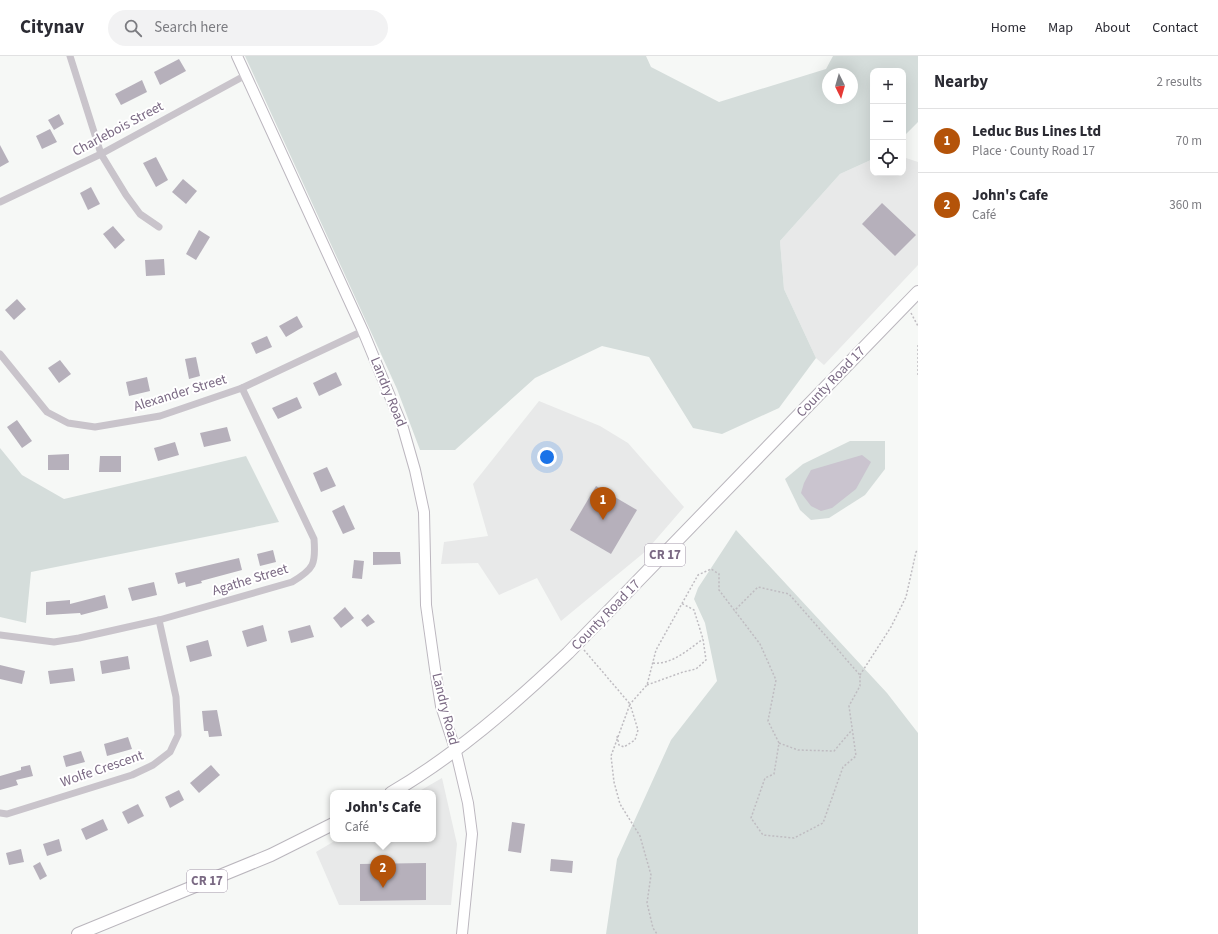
<!DOCTYPE html>
<meta charset="utf-8">
<style>
:root{--surface:#fff;--page:#f2f2f3;--text:#2b2b33;--muted:#7c7c81;--line:#e1e1e2;--accent:#b45309}
body{margin:0;font-family:"Source Sans 3",sans-serif;background:var(--page);color:var(--text)}
.controls{position:absolute;right:12px;top:12px;display:grid;overflow:hidden;border-radius:8px;box-shadow:0 4px 16px #0002}
.controls button{width:36px;height:36px;display:grid;place-items:center;padding:0;border:0;border-bottom:1px solid var(--line);background:var(--surface);color:var(--text);font:20px sans-serif}
.compass{position:absolute;left:822px;top:12px;width:36px;height:36px;border-radius:50%;background:var(--surface);box-shadow:0 4px 16px #0002;rotate:175deg}
.you{position:absolute;left:547px;top:401px;width:14px;height:14px;margin:-10px;border:3px solid #fff;border-radius:50%;background:#1a73e8;box-shadow:0 0 0 6px #1a73e833}
.badge{display:grid;place-items:center;width:26px;height:26px;border-radius:50%;background:var(--accent);color:#fff;font-size:13px;font-weight:700}
.pin{position:absolute;translate:-50% -33px;filter:drop-shadow(0 1px 2px #0008)}
.pin::after{content:'';position:absolute;top:21px;width:14px;height:12px;background:inherit;clip-path:polygon(0 0,100% 0,50% 100%)}
.popup{position:absolute;left:330px;top:734px;width:106px;height:52px;box-sizing:border-box;display:grid;place-content:center;border-radius:8px;background:var(--surface);filter:drop-shadow(0 1px 3px #0005);font-size:13px;white-space:nowrap;color:var(--muted)}
.popup b{font-size:15px;color:var(--text)}
.popup::after{content:'';position:absolute;left:50%;top:100%;margin-left:-8px;border:8px solid transparent;border-top-color:var(--surface)}
.list{margin:0;padding:0;list-style:none}
h2{display:flex;justify-content:space-between;align-items:center;height:52px;margin:0;padding:0 16px;font-size:17px}
h2 small{font-size:13px;font-weight:400;color:var(--muted)}
.list li{display:grid;grid-template-columns:26px 1fr auto;gap:12px;align-items:center;box-sizing:border-box;height:64px;padding:0 16px;border-top:1px solid var(--line)}
.list b{display:block;font-size:15px;white-space:nowrap}
.list p{margin:0;font-size:13px;white-space:nowrap;color:var(--muted)}
.list em{font-size:13px;font-style:normal;color:var(--muted)}
.icon{flex:none;width:22px;height:22px;fill:none;stroke:currentColor;stroke-width:2;stroke-linecap:round;stroke-linejoin:round}
.map{position:relative;flex:none;width:918px;height:878px;overflow:hidden}
header{display:flex;align-items:center;gap:24px;box-sizing:border-box;height:56px;padding:0 20px;background:var(--surface);border-bottom:1px solid var(--line)}
header strong{font-size:19px}
nav{display:flex;gap:22px;margin-inline-start:auto;font-size:14px}
.search{width:280px;height:36px;background:var(--page);display:flex;align-items:center;gap:10px;box-sizing:border-box;padding:0 14px;border-radius:22px;color:var(--muted);font-size:15px}
main{display:flex}
aside{flex:1;background:var(--surface)}
.map>svg:first-child{display:block}
</style>
<header>
<strong>Citynav</strong>
<div class="search"><svg class="icon" aria-label="search" viewBox="0 0 24 24"><circle cx="10" cy="10" r="6"/><path d="M15 15l6 6"/></svg>Search here</div>
<nav><a>Home</a><a>Map</a><a>About</a><a>Contact</a></nav>
</header>
<main>
<div class="map">
<svg width="918" height="878" viewBox="0 0 918 878">
<rect width="100%" height="100%" fill="#f6f8f6"/>
<g fill="#e8e9e9">
<polygon points="903,101 918,106 918,209 824,309 816,302 784,233 780,185 840,118 873,103 873,117 903,117"/>
<polygon points="539,345 600,370 628,387 684,451 646,495 561,565 537,522 499,539 478,507 441,508 444,486 488,480 473,428"/>
<polygon points="442,722 457,788 451,849 339,849 316,796 338,783 433,783 433,737 416,737"/>
</g>
<g fill="#d5dddb" fill-rule="evenodd">
<path d="M 245,0 L 646,0 L 651,11 L 719,46 L 826,13 L 833,0 L 918,0 L 918,66 L 903,81 L 903,15 L 873,15 L 873,103 L 840,118 L 780,185 L 784,233 L 816,302 L 779,352 L 722,378 L 693,372 L 649,301 L 602,290 L 535,322 L 455,394 L 420,394 L 397,333 ZM 828,18 L 852,18 L 852,42 L 828,42 Z"/>
<polygon points="850,385 885,385 885,413 865,439 829,462 811,464 800,454 785,423 803,408"/>
<polygon points="0,392 22,419 64,443 246,400 279,466 31,516 26,567 0,561"/>
<polygon points="736,474 887,637 918,677 918,878 606,878 617,803 671,684 717,625 705,567 694,543 698,532"/>
</g>
<polygon fill="#cac4cf" points="862,399 871,406 856,433 832,452 821,455 811,450 801,437 804,427 811,414"/>
<g fill="#b6b0bb">
<polygon points="179,3 186,15 160,29 154,16"/>
<polygon points="142,24 147,36 121,49 115,38"/>
<polygon points="59,58 64,68 54,74 48,64"/>
<polygon points="50,73 57,86 42,93 36,80"/>
<polygon points="0,89 9,106 0,111"/>
<polygon points="156,101 168,124 156,131 143,107"/>
<polygon points="183,123 197,135 186,148 172,136"/>
<polygon points="91,131 100,148 88,154 80,137"/>
<polygon points="882,147 916,179 895,200 862,168"/>
<polygon points="113,170 125,184 115,193 103,178"/>
<polygon points="199,174 210,181 196,204 186,198"/>
<polygon points="164,203 165,219 146,220 145,204"/>
<polygon points="17,243 26,253 14,264 5,254"/>
<polygon points="297,260 303,271 286,281 279,270"/>
<polygon points="267,280 272,291 256,298 251,287"/>
<polygon points="196,301 200,320 189,323 185,303"/>
<polygon points="60,304 71,318 59,327 48,312"/>
<polygon points="336,316 342,329 319,340 313,327"/>
<polygon points="147,321 150,335 129,340 126,326"/>
<polygon points="297,341 302,352 278,363 272,352"/>
<polygon points="17,364 32,385 22,392 7,371"/>
<polygon points="227,371 231,385 204,391 200,377"/>
<polygon points="175,386 179,399 158,405 154,392"/>
<polygon points="69,398 69,414 48,414 48,399"/>
<polygon points="100,400 121,400 121,416 99,416"/>
<polygon points="327,411 336,430 321,436 313,417"/>
<polygon points="596,430 637,454 611,498 570,474"/>
<polygon points="344,449 355,473 343,478 332,455"/>
<polygon points="273,494 276,506 260,510 257,498"/>
<polygon points="373,496 400,496 401,508 373,509"/>
<polygon points="239,502 242,514 201,525 202,527 186,531 185,526 178,528 175,517"/>
<polygon points="354,504 364,505 362,523 352,522"/>
<polygon points="154,526 157,539 132,545 128,532"/>
<polygon points="105,539 108,552 81,559 80,557 46,559 46,546 70,544 70,548"/>
<polygon points="345,551 354,562 341,572 333,562"/>
<polygon points="368,558 375,566 367,571 361,564"/>
<polygon points="263,569 267,585 247,591 242,575"/>
<polygon points="310,569 314,581 291,587 288,575"/>
<polygon points="208,584 212,600 190,606 186,590"/>
<polygon points="128,600 130,613 102,618 100,605"/>
<polygon points="0,609 25,615 22,628 0,623"/>
<polygon points="73,612 75,625 50,628 48,615"/>
<polygon points="217,654 222,680 209,681 208,675 204,675 202,655"/>
<polygon points="128,681 132,693 107,700 104,688"/>
<polygon points="81,695 85,706 66,711 63,700"/>
<polygon points="30,709 33,720 16,724 18,729 0,734 0,720 21,714 21,711"/>
<polygon points="211,709 220,719 199,737 190,727"/>
<polygon points="179,734 184,744 170,752 165,741"/>
<polygon points="138,748 144,760 128,768 122,756"/>
<polygon points="103,763 108,774 86,784 81,773"/>
<polygon points="512,766 525,768 521,797 508,795"/>
<polygon points="59,783 62,795 47,800 43,788"/>
<polygon points="21,793 24,806 9,809 6,797"/>
<polygon points="551,803 573,805 572,817 550,815"/>
<polygon points="40,806 47,820 40,824 33,810"/>
<polygon points="426,807 426,844 360,845 360,808"/>
</g>
<g fill="none" stroke-linecap="round" stroke-linejoin="round">
<defs>
<polyline id="secondary" points="237,0 363,275 403,372 415,414 424,456 426,549 435,613 441,650 456,696 468,747 472,778 462,878"/>
<g id="primary">
<path d="M 391,737 C 456,699 513,649 568,597 L 918,236"/>
<polyline points="78,878 271,799 333,768"/>
</g>
</defs>
<use href="#secondary" stroke="#bcb7bf" stroke-width="12"/>
<use href="#primary" stroke="#bab6bd" stroke-width="14"/>
<g stroke="#bfbcc1" stroke-width="1.5" stroke-dasharray="2 2" stroke-linecap="butt">
<polyline points="911,257 918,270"/>
<polyline points="918,289 918,319"/>
<polyline points="584,594 630,648 611,700 614,726 620,748 640,780 651,819 647,847 653,872 657,878"/>
<path d="M 653,607 C 672,609 689,593 703,583"/>
<polyline points="860,619 891,571 906,541 916,496 918,494"/>
<polyline points="647,629 683,616 696,613 706,604 703,583 694,554 681,547"/>
<polyline points="617,680 619,689 624,691 635,684 638,674 630,648 647,629 656,594 698,519 711,513 719,518 719,534 760,588 776,624 768,665 779,687 774,718 765,722 751,762 763,779 794,782 823,767 843,711 856,700 849,650 860,630 860,619 789,538 758,531 734,555"/>
<polyline points="779,687 798,694 834,695 851,675"/>
</g>
<g stroke="#c9c4cb" stroke-width="7">
<polyline points="70,0 101,98 126,139 140,158 159,171"/>
<polyline points="0,146 101,98 246,19"/>
<polyline points="0,298 47,356 68,367 95,371 160,360 242,332 363,275"/>
<path d="M 0,579 L 54,586 L 79,582 L 159,564 L 292,526 C 314,513 316,508 314,483 L 242,332"/>
<polyline points="0,757 7,758 132,719 153,709 170,696 178,679 176,641 159,564"/>
</g>
<use href="#secondary" stroke="#fff" stroke-width="10"/>
<use href="#primary" stroke="#fff" stroke-width="12"/>
</g>
<g text-anchor="middle" dominant-baseline="central" stroke-width="4" stroke-linejoin="round" paint-order="stroke">
<g fill="#fff" stroke="#a397a9" stroke-width="1">
<rect x="645" y="488" width="40" height="22" rx="3"/>
<rect x="187" y="814" width="40" height="22" rx="3"/>
</g>
<g font-size="13" font-weight="bold" fill="#7b6a84">
<text x="665" y="499">CR 17</text>
<text x="207" y="825">CR 17</text>
</g>
<g font-size="14" fill="#7b6a84" stroke="#fff">
<text transform="translate(118 73) rotate(-28)">Charlebois Street</text>
<text transform="translate(831 326) rotate(-46)">County Road 17</text>
<text transform="translate(388 336) rotate(68)">Landry Road</text>
<text transform="translate(180 337) rotate(-17)">Alexander Street</text>
<text transform="translate(250 524) rotate(-17)">Agathe Street</text>
<text transform="translate(606 559) rotate(-46)">County Road 17</text>
<text transform="translate(445 653) rotate(76)">Landry Road</text>
<text transform="translate(102 713) rotate(-19)">Wolfe Crescent</text>
</g>
</g>
</svg>
<div class="controls">
<button>+</button>
<button>−</button>
<button><svg class="icon" aria-label="locate" viewBox="0 0 24 24"><circle cx="12" cy="12" r="6"/><path d="M12 2v4M12 18v4M2 12h4M18 12h4"/></svg></button>
</div>
<svg class="compass" viewBox="-18 -18 36 36"><path d="M0-13l5 13h-10z" fill="#e53935"/><path d="M0 13l5-13h-10z" fill="#7c7c81"/></svg>
<div class="you"></div>
<div class="pin badge" style="left:603px;top:464px">1</div>
<div class="pin badge" style="left:383px;top:832px">2</div>
<div class="popup"><b>John's Cafe</b>Café</div>
</div>
<aside>
<h2>Nearby<small>2 results</small></h2>
<ul class="list">
<li><span class="badge">1</span><div><b>Leduc Bus Lines Ltd</b><p>Place · County Road 17</p></div><em>70 m</em></li>
<li><span class="badge">2</span><div><b>John's Cafe</b><p>Café</p></div><em>360 m</em></li>
</ul>
</aside>
</main>
